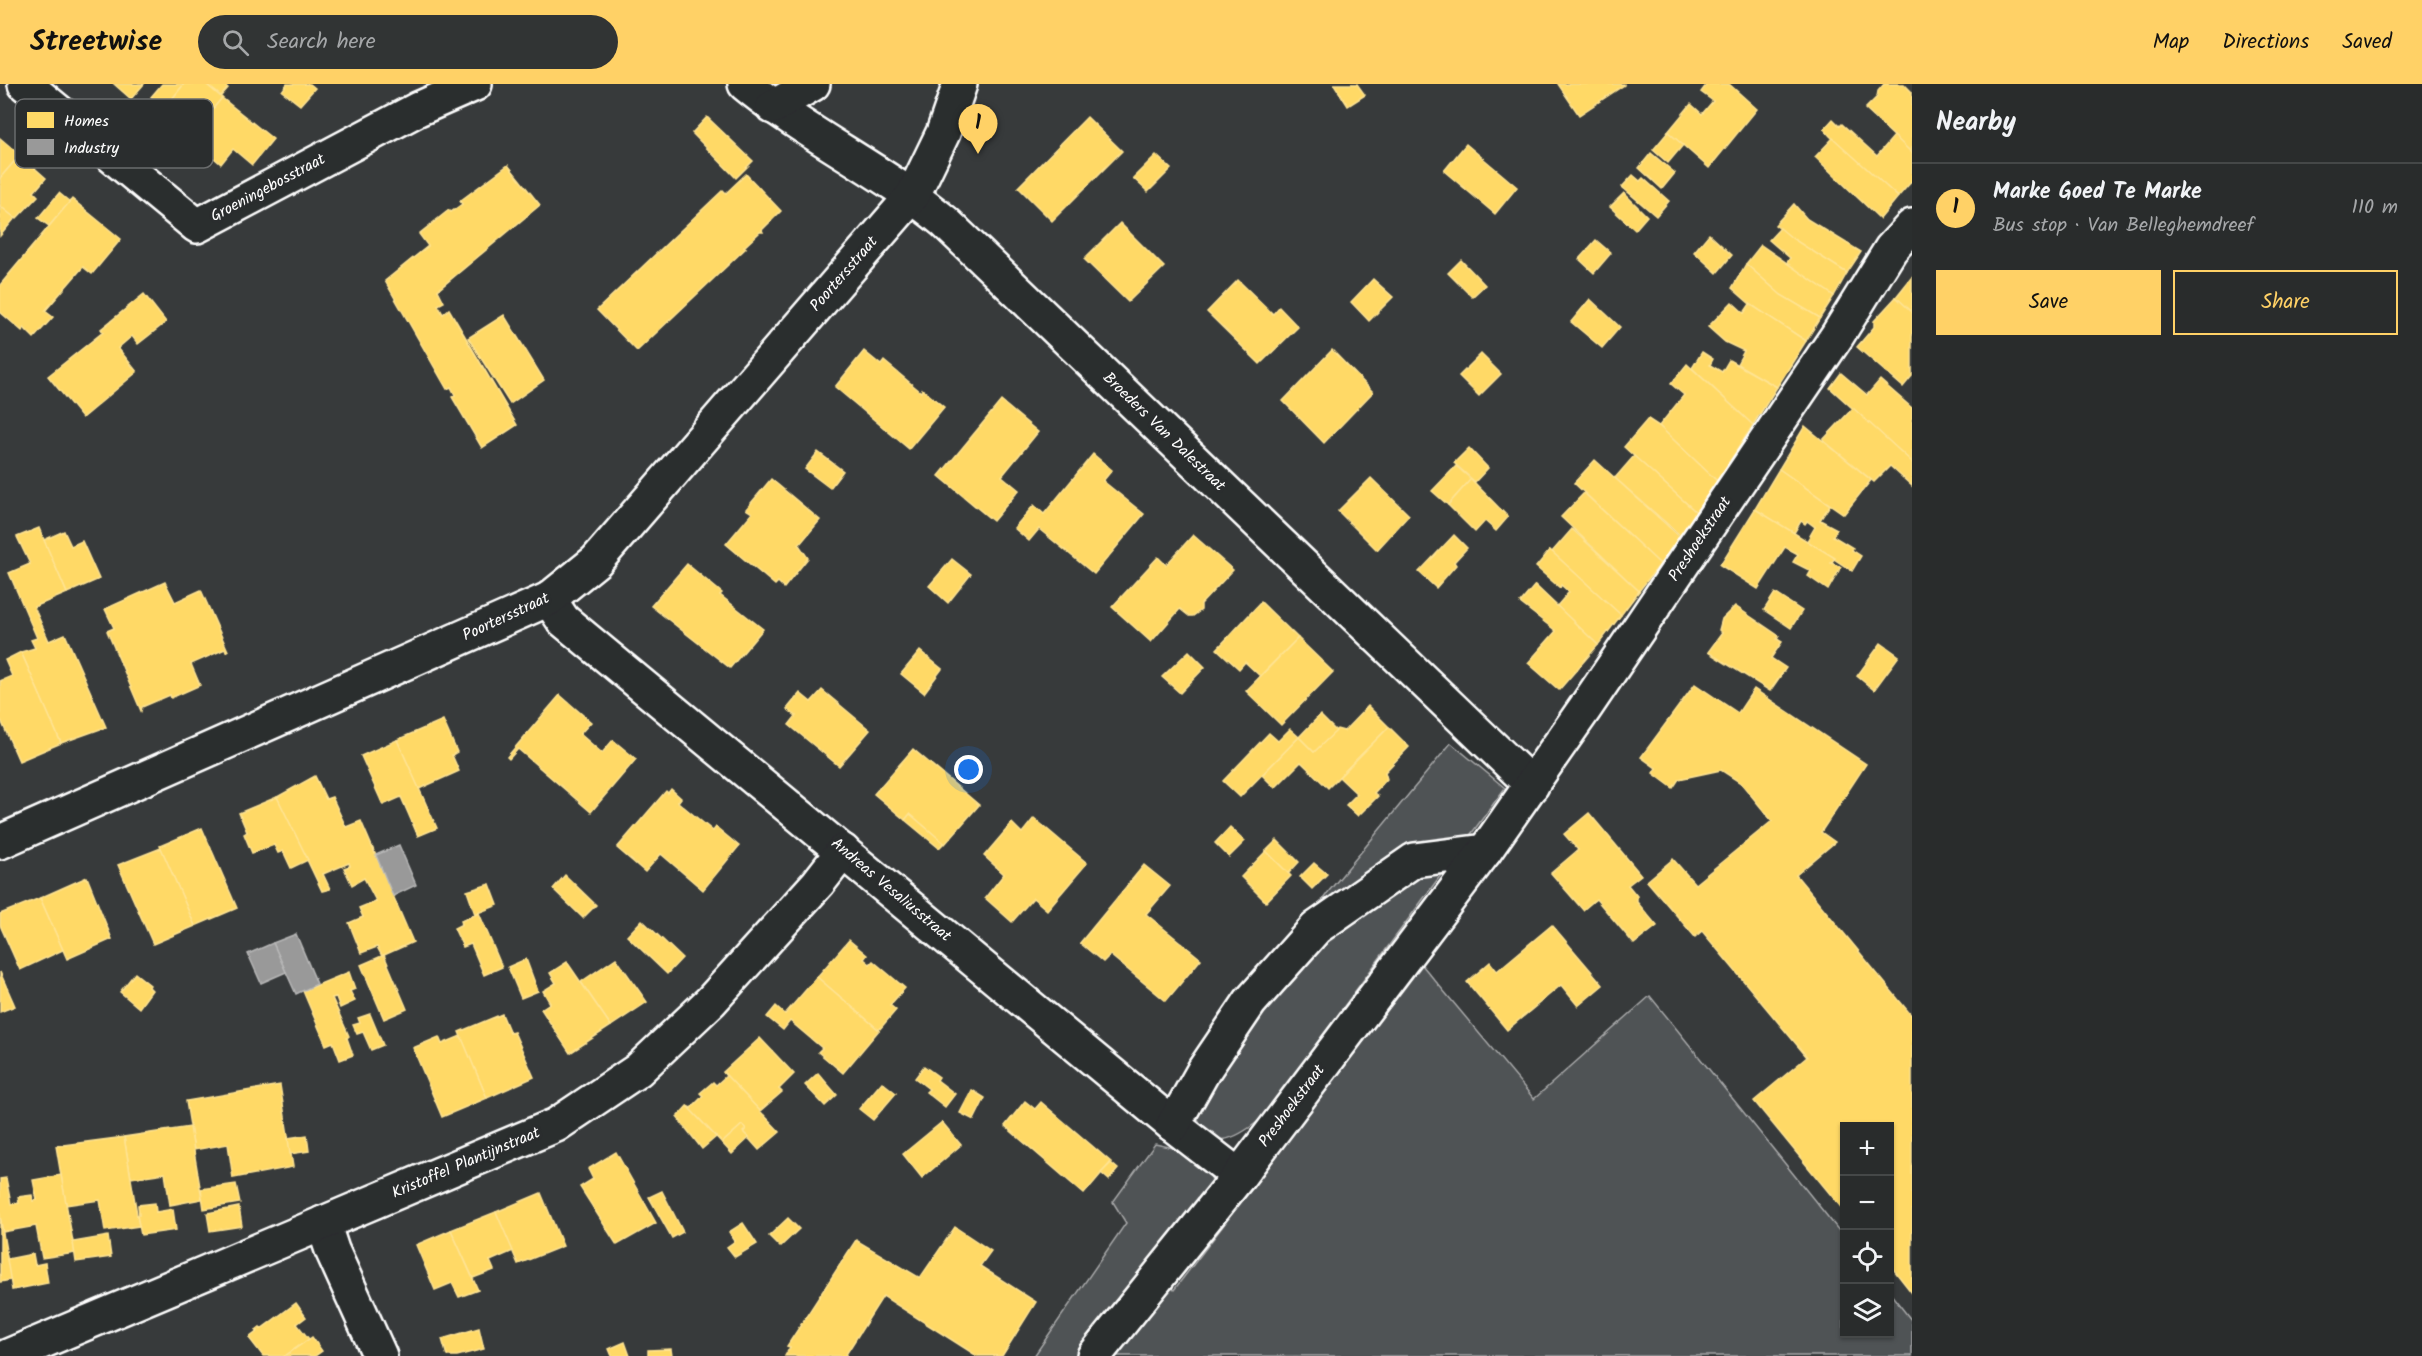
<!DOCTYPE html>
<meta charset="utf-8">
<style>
:root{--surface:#292c2c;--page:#313434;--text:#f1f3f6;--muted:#a5a7a9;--line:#454848;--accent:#ffd166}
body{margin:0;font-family:Kalam,sans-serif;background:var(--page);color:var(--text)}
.controls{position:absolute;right:18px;bottom:18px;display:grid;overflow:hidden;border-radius:0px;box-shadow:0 2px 4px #0004}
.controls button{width:54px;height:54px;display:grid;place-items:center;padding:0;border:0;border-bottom:2px solid var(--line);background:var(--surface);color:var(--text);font:30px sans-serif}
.you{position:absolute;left:969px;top:686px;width:21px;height:21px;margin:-15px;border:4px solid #fff;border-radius:50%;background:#1a73e8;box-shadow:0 0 0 9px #1a73e833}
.badge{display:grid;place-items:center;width:39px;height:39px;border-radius:50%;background:var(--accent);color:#111;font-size:20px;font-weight:700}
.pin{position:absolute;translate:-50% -50px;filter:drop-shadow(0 2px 3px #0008)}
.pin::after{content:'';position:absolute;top:32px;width:21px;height:18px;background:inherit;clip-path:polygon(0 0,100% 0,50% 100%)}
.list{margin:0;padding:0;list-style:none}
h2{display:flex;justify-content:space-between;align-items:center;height:78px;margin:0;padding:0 24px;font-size:26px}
h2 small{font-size:20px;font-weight:400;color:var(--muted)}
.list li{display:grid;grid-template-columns:39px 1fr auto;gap:18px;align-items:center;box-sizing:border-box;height:90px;padding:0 24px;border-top:2px solid var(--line)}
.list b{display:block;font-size:22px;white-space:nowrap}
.list p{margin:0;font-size:20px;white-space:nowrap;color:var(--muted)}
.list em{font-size:20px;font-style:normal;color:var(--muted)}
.actions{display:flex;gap:12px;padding:18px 24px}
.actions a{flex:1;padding:14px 0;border:2px solid var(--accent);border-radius:0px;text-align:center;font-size:21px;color:var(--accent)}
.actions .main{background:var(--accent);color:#111}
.icon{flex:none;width:33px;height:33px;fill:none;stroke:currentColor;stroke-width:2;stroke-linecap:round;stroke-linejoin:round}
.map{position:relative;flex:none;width:1912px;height:1272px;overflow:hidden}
header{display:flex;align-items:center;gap:36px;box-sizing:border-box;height:84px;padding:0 30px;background:var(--accent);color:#111}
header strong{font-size:28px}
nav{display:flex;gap:33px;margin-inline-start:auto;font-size:21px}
.search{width:420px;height:54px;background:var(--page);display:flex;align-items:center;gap:15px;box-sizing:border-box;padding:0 21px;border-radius:33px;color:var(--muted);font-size:22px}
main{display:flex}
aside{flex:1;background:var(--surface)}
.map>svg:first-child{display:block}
</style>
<header>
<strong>Streetwise</strong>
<div class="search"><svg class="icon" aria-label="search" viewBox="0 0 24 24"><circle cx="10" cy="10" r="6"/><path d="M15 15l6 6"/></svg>Search here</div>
<nav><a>Map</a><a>Directions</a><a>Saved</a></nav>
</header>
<main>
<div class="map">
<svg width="1912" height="1272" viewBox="0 0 1912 1272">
<rect width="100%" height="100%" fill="#373a3b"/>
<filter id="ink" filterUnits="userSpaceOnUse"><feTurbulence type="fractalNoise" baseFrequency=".0167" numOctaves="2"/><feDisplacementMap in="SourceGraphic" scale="12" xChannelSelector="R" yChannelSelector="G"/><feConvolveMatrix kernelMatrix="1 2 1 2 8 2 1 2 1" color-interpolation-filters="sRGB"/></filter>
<g filter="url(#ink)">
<g fill="#505354" stroke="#a8a9aa" stroke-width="1.5">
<path d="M 1451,659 L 1505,704 L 1261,1035 C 1236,1055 1209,1071 1196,1029 L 1268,890 L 1329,807 Z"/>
<path d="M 1422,881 L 1534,1015 L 1650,912 L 1844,1153 L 1844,1250 L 1890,1250 L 1890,1209 L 1912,1237 L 1912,1272 L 1034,1272 L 1126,1139 L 1113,1118 L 1155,1060 C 1176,1064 1210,1072 1212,1099 C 1213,1116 1164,1169 1151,1185 L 1174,1206 Z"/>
</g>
<g fill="#ffd966" stroke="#ffe494" stroke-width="1.5">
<polygon points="114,0 144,0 131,15"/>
<polygon points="162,0 184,0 165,24 151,13"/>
<polygon points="184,0 206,0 222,14 185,58 157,34"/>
<polygon points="206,0 223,0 228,4 221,12"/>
<polygon points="287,0 310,0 315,4 300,21 282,7"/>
<polygon points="1334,0 1357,0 1365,11 1348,22"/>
<polygon points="1558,0 1624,0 1624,1 1579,31"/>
<polygon points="1707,0 1729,0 1757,25 1709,84 1668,48 1691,20 1702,30 1713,17 1701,8"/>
<polygon points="1884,0 1904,0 1912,8 1912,69 1865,25 1877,13 1878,7"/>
<polygon points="222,14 273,55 252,81 233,65 221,80 207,68 203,73 185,58"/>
<polygon points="707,33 753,77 736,94 692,49"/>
<polygon points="1087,33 1122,67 1052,137 1018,103"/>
<polygon points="1833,35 1840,42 1842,40 1877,72 1894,52 1912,69 1912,97 1898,113 1830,52 1824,45"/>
<polygon points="1668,48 1683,61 1668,79 1653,66"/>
<polygon points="0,54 20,71 0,94"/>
<polygon points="1833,54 1898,113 1880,135 1815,73"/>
<polygon points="1466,60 1517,103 1495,130 1444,87"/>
<polygon points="1651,69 1675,89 1662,105 1639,84"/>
<polygon points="20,71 46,94 34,108 38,112 16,135 0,122 0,94"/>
<polygon points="1156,71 1171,85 1148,108 1133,94"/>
<polygon points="508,81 540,121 438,206 444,218 438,221 443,230 449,225 517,341 482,364 452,313 455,311 451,303 447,305 385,197 428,162 419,150 449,126 451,128 462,120 460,117"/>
<polygon points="746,90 781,127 762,146 763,148 760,148 744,163 746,164 637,267 597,226 723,106 726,109"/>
<polygon points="1633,91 1640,97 1643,94 1669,117 1656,132 1622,103"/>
<polygon points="59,109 70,118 49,142 38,134"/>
<polygon points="1624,109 1647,132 1635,146 1610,123"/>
<polygon points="72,115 121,155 92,190 83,183 45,227 53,233 34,254 24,244 22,247 0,228 0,201"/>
<polygon points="1794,120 1807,135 1861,168 1847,189 1793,155 1775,141"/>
<polygon points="0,122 15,134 0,152"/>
<polygon points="1120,139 1164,183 1128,218 1084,175"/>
<polygon points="1780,144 1793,155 1847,189 1834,212 1786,180 1790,174 1769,156"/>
<polygon points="1709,150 1732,171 1717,189 1694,168"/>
<polygon points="1596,156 1611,169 1594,189 1579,175"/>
<polygon points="1761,161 1834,212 1820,234 1781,211 1746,180"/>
<polygon points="1461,176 1485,201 1472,213 1448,189"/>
<polygon points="1746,180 1781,211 1820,234 1806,257 1750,220 1732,204"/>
<polygon points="1912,193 1912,228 1896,213"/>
<polygon points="1373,195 1393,213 1369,237 1351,218"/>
<polygon points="1238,196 1273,230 1279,223 1298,243 1260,280 1207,228"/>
<polygon points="144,210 166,238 138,260 132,252 118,264 137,288 82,334 48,292 103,248 101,245"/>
<polygon points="1896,213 1912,228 1912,292 1903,303 1857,263 1874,243 1874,237"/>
<polygon points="1590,215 1620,243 1602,264 1571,238"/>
<polygon points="1732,218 1744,229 1750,220 1806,257 1777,303 1737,280 1744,267 1725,258 1708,243"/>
<polygon points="504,231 544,296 510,320 468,254"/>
<polygon points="1332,266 1373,308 1324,359 1283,317"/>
<polygon points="864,267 881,281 884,277 921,308 922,305 944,323 909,365 835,303"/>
<polygon points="1702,268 1713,275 1710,281 1722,288 1729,276 1777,303 1753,341 1692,284"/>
<polygon points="1481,270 1501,290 1479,312 1459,292"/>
<polygon points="1687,280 1753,341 1717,397 1659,342 1684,311 1671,300"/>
<polygon points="1841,289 1867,311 1880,296 1912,324 1912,378 1830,304"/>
<polygon points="1001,317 1038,348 1002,392 1019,406 993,437 939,392"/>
<polygon points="1853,324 1912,378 1912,402 1890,382 1874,398 1823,356"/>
<polygon points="1648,335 1659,342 1717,397 1696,428 1624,363"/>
<polygon points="1805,342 1871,396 1844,430 1779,385"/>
<polygon points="1469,364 1488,384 1475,398 1454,379"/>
<polygon points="818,368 843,387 830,404 805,385"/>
<polygon points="1093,370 1112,386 1103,397 1144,430 1094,490 1039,445 1029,457 1014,444 1034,421 1044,430"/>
<polygon points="1634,372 1696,428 1681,452 1615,394"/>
<polygon points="1595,376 1680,453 1660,480 1574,399"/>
<polygon points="1456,382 1471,395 1448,421 1432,407"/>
<polygon points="1779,385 1830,421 1820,436 1837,445 1833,452 1853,464 1852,466 1861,472 1852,487 1807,457 1815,443 1807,437 1805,440 1801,437 1794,449 1755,425"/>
<polygon points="1371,394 1409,431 1377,466 1338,427"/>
<polygon points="771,395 820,436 799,461 808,474 784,504 778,498 775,501 726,460 752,429 746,425"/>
<polygon points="1471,395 1508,433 1496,447 1485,437 1475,448 1448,421"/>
<polygon points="1584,409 1660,480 1639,507 1561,433"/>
<polygon points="1755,425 1835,474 1831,479 1841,483 1828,506 1808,492 1811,487 1793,478 1798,470 1785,463 1758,505 1720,481"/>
<polygon points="39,444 67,509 34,523 49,557 65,550 106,643 61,659 21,568 35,564 31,556 37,554 9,489 30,480 17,453"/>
<polygon points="1572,445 1639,507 1621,531 1552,468"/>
<polygon points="64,447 71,462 82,457 99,495 67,509 44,456"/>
<polygon points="1193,451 1233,486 1201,520 1201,526 1193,532 1189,532 1180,525 1151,558 1112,523 1158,473 1166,481"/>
<polygon points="1454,451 1467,464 1454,478 1456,481 1436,504 1419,488"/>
<polygon points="1550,466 1621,531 1598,561 1557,522 1569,508 1561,501 1560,504 1536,483"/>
<polygon points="952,475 971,490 948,519 929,502"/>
<polygon points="687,480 722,509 720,511 763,545 730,584 651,522"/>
<polygon points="165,498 175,518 201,506 228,567 226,568 225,565 191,580 200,601 171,614 170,611 142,623 141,627 107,547 114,544 105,525"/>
<polygon points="1535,501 1598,561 1559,606 1528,579 1556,547 1520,519"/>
<polygon points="1775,509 1802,527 1791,544 1764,526"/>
<polygon points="1261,518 1298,554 1260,592 1245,578 1239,585 1217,565"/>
<polygon points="1735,522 1779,552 1777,555 1782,558 1771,574 1786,584 1770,607 1708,568 1722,549 1719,546 1722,535"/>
<polygon points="1298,554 1333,588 1281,641 1246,607"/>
<polygon points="1881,559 1899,572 1874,606 1857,592"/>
<polygon points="920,567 942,585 924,609 901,590"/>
<polygon points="1189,567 1205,583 1180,609 1162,593"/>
<polygon points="21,568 61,659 19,677 0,634 0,597 12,592 5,576"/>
<polygon points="1695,600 1738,629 1754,605 1866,680 1821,748 1835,758 1796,791 1912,932 1912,1209 1890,1181 1890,1042 1844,1042 1844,1127 1754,1017 1807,973 1702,847 1695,853 1647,797 1673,775 1695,800 1772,737 1741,699 1721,686 1679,695 1673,704 1653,689 1656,684 1641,673"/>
<polygon points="822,606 870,646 839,682 789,641 796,632 787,625 800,609 811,618"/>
<polygon points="560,611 591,638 580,650 602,669 613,656 636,675 591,728 518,665 509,675 507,673"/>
<polygon points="1368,622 1389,643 1328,704 1301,678 1275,704 1262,691 1299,653 1314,668 1337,645 1344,647"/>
<polygon points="1320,631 1336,647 1314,668 1299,653"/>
<polygon points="443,636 457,668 452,671 459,687 419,705 397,656"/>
<polygon points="1389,643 1409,663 1385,688 1387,695 1374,709 1378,712 1358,732 1346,721 1357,710 1339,693"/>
<polygon points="1290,645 1299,653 1240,713 1223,697 1269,649 1278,657"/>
<polygon points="397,656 437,744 418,752 401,713 383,721 361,672"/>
<polygon points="913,665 979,721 945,760 910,730 905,736 874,710"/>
<polygon points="315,692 326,715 332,713 346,743 361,737 413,858 382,872 377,863 361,869 349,839 363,833 359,824 376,817 364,794 352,801 344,784 350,782 349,779 323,790 330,805 322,807 277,713"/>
<polygon points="671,705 681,714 678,718 713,747 716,743 739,762 703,806 661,770 645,788 617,764 666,707 668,709"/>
<polygon points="277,713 308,776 291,784 283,767 278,769 274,761 252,769 244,750 247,748 239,729"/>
<polygon points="1589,729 1641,791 1628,801 1637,812 1637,818 1657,842 1634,860 1596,815 1583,826 1551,789 1578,766 1564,750"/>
<polygon points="910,730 944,759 939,764 905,736"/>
<polygon points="1034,734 1087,779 1047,826 1033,814 1012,838 985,814 1004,790 984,772 1012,739 1022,749"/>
<polygon points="1230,743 1245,757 1229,773 1215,759"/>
<polygon points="202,744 237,824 195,842 160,762"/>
<polygon points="1277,756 1299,778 1288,790 1266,767"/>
<polygon points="161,764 195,842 153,860 118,781"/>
<polygon points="1266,767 1291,792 1266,818 1241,793"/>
<polygon points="1314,779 1327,790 1312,805 1300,793"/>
<polygon points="1144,781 1170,802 1146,830 1201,875 1166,917 1110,871 1103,878 1080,859"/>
<polygon points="565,791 596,821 583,834 553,805"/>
<polygon points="87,793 112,855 67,875 40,814"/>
<polygon points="490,800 498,821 475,830 467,807"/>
<polygon points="40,814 63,866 20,886 0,841 0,830"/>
<polygon points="479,829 502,883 484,891 471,860 463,863 454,844 462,840 461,837"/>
<polygon points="642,836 682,874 667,890 627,852"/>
<polygon points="1552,841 1603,901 1578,922 1561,901 1507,946 1467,898 1490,878 1497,887"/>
<polygon points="849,856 867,871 864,875 870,880 873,877 905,904 890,921 896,926 879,946 817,893"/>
<polygon points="384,871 407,925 384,935 361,881"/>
<polygon points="616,874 647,918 611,942 581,898"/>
<polygon points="526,875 538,907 521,914 508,883"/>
<polygon points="567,878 611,942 570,969 541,925 550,919 543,907 556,899 550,889"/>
<polygon points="0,888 15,922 0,928"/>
<polygon points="349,888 355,905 350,907 355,917 340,924 336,913 332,914 349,952 347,954 353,971 340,976 333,958 326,961 303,907"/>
<polygon points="135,889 150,901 149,903 152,906 139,924 120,908"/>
<polygon points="817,893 879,946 843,989 818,968 822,964 790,937 783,946 767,933 776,922 785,930"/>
<polygon points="370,930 383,961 371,966 363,948 357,950 353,941 360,939 358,934"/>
<polygon points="502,930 510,949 514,948 534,993 487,1014 459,948"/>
<polygon points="461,952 487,1014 442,1033 413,964 439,953 442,960"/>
<polygon points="760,954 794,990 779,1005 782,1008 760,1027 723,988"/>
<polygon points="924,982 939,993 937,996 955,1010 945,1023 926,1008 929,1005 915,994"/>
<polygon points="723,988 780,1048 759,1066 743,1048 746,1045 742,1041 722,1059 687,1022 691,1024 703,1012 700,1009 713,998 716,1001 726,992"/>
<polygon points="818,989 837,1011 825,1022 805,1001"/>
<polygon points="882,998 896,1009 873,1036 859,1025"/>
<polygon points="280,1001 293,1083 233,1094 228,1060 194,1066 186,1017"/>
<polygon points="972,1006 985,1014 974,1036 960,1029"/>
<polygon points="1025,1017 1035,1025 1041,1018 1111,1078 1084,1110 1005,1042"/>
<polygon points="687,1022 716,1053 702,1065 677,1033"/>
<polygon points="942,1038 961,1061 922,1094 903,1070"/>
<polygon points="742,1041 746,1045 743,1048 749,1054 732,1070 722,1059"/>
<polygon points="190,1043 202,1115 170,1121 165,1089 131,1094 124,1053"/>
<polygon points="307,1051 309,1067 290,1070 288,1054"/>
<polygon points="124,1053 139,1142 105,1147 100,1116 66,1121 56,1062"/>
<polygon points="616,1068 656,1139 617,1161 580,1103 593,1095 588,1085"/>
<polygon points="1111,1079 1118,1085 1109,1096 1101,1089"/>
<polygon points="61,1091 75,1169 42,1174 36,1142 2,1148 0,1132 0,1095 6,1094 11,1120 19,1119 18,1113 32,1111 33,1117 37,1116 33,1096"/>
<polygon points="236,1100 240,1119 204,1125 201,1105"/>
<polygon points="662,1107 683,1148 672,1154 649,1113"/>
<polygon points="541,1109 563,1162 518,1180 496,1128"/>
<polygon points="155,1119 156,1128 173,1125 176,1146 141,1151 137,1131 139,1131 138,1121"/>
<polygon points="239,1123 242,1142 210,1147 207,1129"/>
<polygon points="496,1128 513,1167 490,1177 494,1186 473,1194 451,1146"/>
<polygon points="0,1132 11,1196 0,1198"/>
<polygon points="788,1134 799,1145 780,1163 769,1152"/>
<polygon points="743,1139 757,1160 735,1173 727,1163 735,1157 729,1148"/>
<polygon points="955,1143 991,1167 980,1182 1036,1218 1002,1272 977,1272 883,1212 845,1272 785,1272 790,1263 787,1262 856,1156 920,1194"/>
<polygon points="451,1146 478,1206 459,1213 452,1199 435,1206 416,1161"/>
<polygon points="108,1152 111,1173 76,1178 73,1158"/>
<polygon points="33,1170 35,1181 45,1179 48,1199 12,1206 7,1175"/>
<polygon points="296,1219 306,1233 297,1240 309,1255 285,1272 263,1272 249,1254 258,1247 256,1246 260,1243 261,1245"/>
<polygon points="479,1244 484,1265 457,1272 447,1272 442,1255"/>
<polygon points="312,1253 322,1267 315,1272 285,1272"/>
<polygon points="625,1258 630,1272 612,1272 609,1265"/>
<polygon points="671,1265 672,1272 648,1272 648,1266"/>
</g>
<g fill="#999" stroke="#b8b8b8" stroke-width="1.5">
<polygon points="399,761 416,801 393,812 376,771"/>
<polygon points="296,850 317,900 296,910 273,859"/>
<polygon points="273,859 286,888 261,899 248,870"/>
</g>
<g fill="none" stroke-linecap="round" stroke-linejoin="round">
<defs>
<g id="minor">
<polyline points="25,0 197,142 418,25 475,0"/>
<path d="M 745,0 C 808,52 883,86 945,138 L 1532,701"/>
<polyline points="773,23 813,0"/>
<polyline points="549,515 563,536 1173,1041 1239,1092"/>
<polyline points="0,758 549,515 596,477 913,111 943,49 960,0"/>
<polyline points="1173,1041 1204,986 1250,918 1316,844 1414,776 1485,767"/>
<polyline points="323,1139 332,1166 380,1272"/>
<polyline points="8,1272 556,1041 638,986 711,917 818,799 843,767"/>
<polyline points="1094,1272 1239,1092 1485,767 1585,624 1837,252 1891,165 1912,142"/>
</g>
</defs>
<use href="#minor" stroke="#fff" stroke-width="38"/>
<use href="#minor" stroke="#2a2d2e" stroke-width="33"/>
</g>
</g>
<g text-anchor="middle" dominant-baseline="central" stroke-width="6" stroke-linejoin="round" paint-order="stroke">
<g font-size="16" fill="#fff" stroke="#2a2d2e">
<text transform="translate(268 104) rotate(-28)">Groeningebosstraat</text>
<text transform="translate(844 190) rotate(-49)">Poortersstraat</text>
<text transform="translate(1164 348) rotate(44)">Broeders Van Dalestraat</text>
<text transform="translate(1700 455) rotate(-56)">Preshoekstraat</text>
<text transform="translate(506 533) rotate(-25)">Poortersstraat</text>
<text transform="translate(891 806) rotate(40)">Andreas Vesaliusstraat</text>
<text transform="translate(1292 1022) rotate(-53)">Preshoekstraat</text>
<text transform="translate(466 1079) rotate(-23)">Kristoffel Plantijnstraat</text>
</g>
</g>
<rect x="15" y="15" width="198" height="69" rx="9" fill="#2a2d2e" stroke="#6a6c6d" stroke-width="1.5"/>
<rect x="27" y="28" width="27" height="16" fill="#ffd966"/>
<rect x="27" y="55" width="27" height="16" fill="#999"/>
<g font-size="16" fill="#fff">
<text x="64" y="42">Homes</text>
<text x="64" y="69">Industry</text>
</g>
</svg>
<div class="controls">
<button>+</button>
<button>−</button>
<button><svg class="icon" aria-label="locate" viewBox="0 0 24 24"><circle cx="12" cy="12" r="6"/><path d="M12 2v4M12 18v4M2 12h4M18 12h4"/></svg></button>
<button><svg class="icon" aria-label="layers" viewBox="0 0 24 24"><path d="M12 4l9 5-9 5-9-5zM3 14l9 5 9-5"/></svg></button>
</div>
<div class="you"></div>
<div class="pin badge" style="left:978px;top:70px">1</div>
</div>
<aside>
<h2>Nearby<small></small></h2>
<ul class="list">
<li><span class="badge">1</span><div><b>Marke Goed Te Marke</b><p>Bus stop · Van Belleghemdreef</p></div><em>110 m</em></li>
</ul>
<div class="actions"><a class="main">Save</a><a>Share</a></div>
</aside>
</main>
